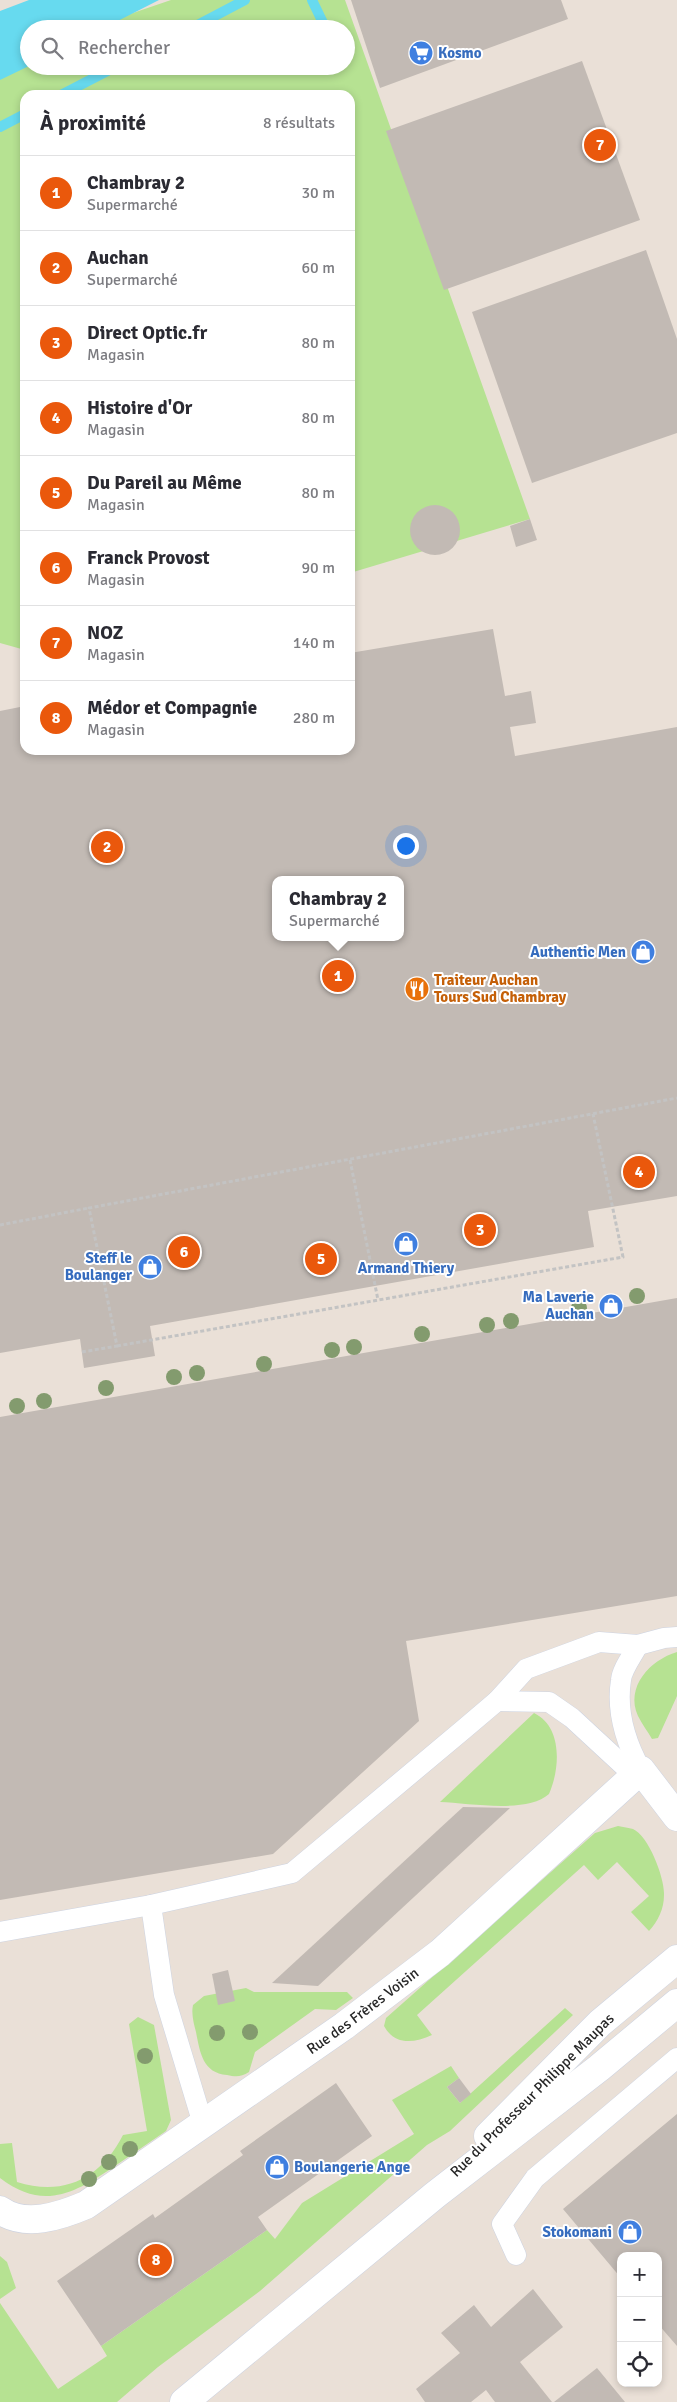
<!DOCTYPE html>
<html lang="fr">
<meta charset="utf-8">
<style>
:root{--surface:#fff;--page:#f7f7f7;--text:#2b2b33;--muted:#7c7c81;--line:#e1e1e2;--accent:#ea580c}
body{margin:0;font-family:Signika,sans-serif;background:var(--page);color:var(--text)}
.controls{position:absolute;right:15px;bottom:15px;display:grid;overflow:hidden;border-radius:10px;box-shadow:0 2px 8px #0003}
.controls button{width:45px;height:45px;display:grid;place-items:center;padding:0;border:0;border-bottom:1px solid var(--line);background:var(--surface);color:var(--text);font:25px sans-serif}
.you{position:absolute;left:405px;top:845px;width:18px;height:18px;margin:-12px;border:4px solid #fff;border-radius:50%;background:#1a73e8;box-shadow:0 0 0 8px #1a73e833}
.badge{display:grid;place-items:center;width:32px;height:32px;border-radius:50%;background:var(--accent);color:#fff;font-size:16px;font-weight:700}
.pin{position:absolute;translate:-50% -50%;border:2px solid #fff;box-shadow:0 1px 5px #0006}
.popup{position:absolute;left:272px;top:876px;width:132px;height:65px;box-sizing:border-box;display:grid;place-content:center;border-radius:10px;background:var(--surface);filter:drop-shadow(0 1px 4px #0005);font-size:16px;white-space:nowrap;color:var(--muted)}
.popup b{font-size:19px;color:var(--text)}
.popup::after{content:'';position:absolute;left:50%;top:100%;margin-left:-10px;border:10px solid transparent;border-top-color:var(--surface)}
.list{margin:0;padding:0;list-style:none}
h2{display:flex;justify-content:space-between;align-items:center;height:65px;margin:0;padding:0 20px;font-size:21px}
h2 small{font-size:16px;font-weight:400;color:var(--muted)}
.list li{display:grid;grid-template-columns:32px 1fr auto;gap:15px;align-items:center;box-sizing:border-box;height:75px;padding:0 20px;border-top:1px solid var(--line)}
.list b{display:block;font-size:19px;white-space:nowrap}
.list p{margin:0;font-size:16px;white-space:nowrap;color:var(--muted)}
.list em{font-size:16px;font-style:normal;color:var(--muted)}
.icon{flex:none;width:28px;height:28px;fill:none;stroke:currentColor;stroke-width:2;stroke-linecap:round;stroke-linejoin:round}
.map{position:relative;flex:none;width:677px;height:2402px;overflow:hidden}
.search{position:absolute;background:var(--surface);box-shadow:0 2px 8px #0003;left:20px;top:20px;width:335px;height:55px;display:flex;align-items:center;gap:12px;box-sizing:border-box;padding:0 18px;border-radius:28px;color:var(--muted);font-size:19px}
.panel{position:absolute;background:var(--surface);box-shadow:0 2px 8px #0003;left:20px;top:90px;width:335px;height:665px;border-radius:15px}
.map>svg:first-child{display:block}
</style>
<div class="map">
<svg width="677" height="2402" viewBox="0 0 677 2402">
<rect width="100%" height="100%" fill="#eae0d7"/>
<g fill="#b6e292">
<polygon points="171,0 345,0 530,519 350,573 350,95 25,95 25,650 0,643 0,57 29,48 29,66 346,66 346,29 86,29"/>
<path d="M 677,1652 L 677,1696 L 658,1738 L 652,1739 C 648,1732 642,1724 638,1716 C 625,1687 650,1660 677,1652 Z"/>
<path d="M 534,1713 C 563,1727 560,1769 549,1794 C 527,1814 469,1803 440,1802 Z"/>
<path d="M 618,1826 C 623,1827 629,1828 633,1829 C 649,1836 665,1879 664,1895 C 664,1909 658,1921 649,1931 L 631,1912 L 649,1896 L 617,1862 L 598,1880 L 584,1865 L 417,2015 L 432,2035 C 414,2043 395,2046 384,2026 L 386,2018 L 595,1833 Z"/>
<path d="M 246,1988 L 254,1992 L 347,1992 L 353,1998 L 336,2010 L 315,2009 L 255,2052 L 249,2072 C 241,2077 236,2077 227,2075 C 203,2073 200,2053 196,2032 C 194,2024 191,2014 193,2005 L 204,1996 Z"/>
<polygon points="565,2008 573,2015 450,2131 427,2145 260,2291 158,2367 117,2402 0,2402 0,2303 58,2389 107,2356 101,2346 267,2230 275,2239 302,2203 414,2134 392,2100 451,2066 459,2078 447,2087 460,2103"/>
<path d="M 138,2017 L 154,2025 L 171,2120 L 166,2131 C 148,2143 130,2156 112,2168 C 72,2195 42,2210 0,2178 L 0,2144 L 12,2143 L 17,2182 C 64,2197 101,2178 123,2135 L 147,2131 L 129,2024 Z"/>
<polygon points="0,2256 7,2262 16,2288 0,2299"/>
</g>
<polygon fill="#67daef" points="29,0 159,0 102,29 29,29 29,66 0,80 0,11"/>
<g fill="none" stroke-linecap="round" stroke-linejoin="round">
<g stroke="#67daef" stroke-width="10">
<polyline points="312,0 326,29"/>
<polyline points="190,29 245,0"/>
<polyline points="61,95 117,66"/>
<polyline points="0,127 25,114"/>
</g>
</g>
<g fill="#c2bab4" fill-rule="evenodd">
<polygon points="351,0 561,0 568,19 380,88"/>
<polygon points="582,61 640,220 444,290 386,131"/>
<polygon points="646,250 677,339 677,433 532,483 472,312"/>
<circle cx="435" cy="530" r="25"/>
<polygon points="530,519 537,540 516,547 510,526"/>
<path d="M 493,629 L 505,696 L 531,691 L 536,723 L 510,727 L 515,756 L 677,727 L 677,1196 L 588,1211 L 594,1247 L 150,1326 L 155,1356 L 84,1368 L 80,1339 L 0,1353 L 0,711 L 25,706 L 25,750 L 350,750 L 350,653 ZM 276,880 L 400,880 L 400,937 L 276,937 Z"/>
<polygon points="677,1298 677,1596 406,1641 419,1721 273,1854 0,1900 0,1417"/>
<polygon points="463,1807 510,1808 318,1986 272,1983"/>
<polygon points="228,1970 235,2001 218,2005 212,1974"/>
<polygon points="459,2078 471,2094 460,2103 447,2087"/>
<polygon points="336,2083 372,2136 258,2217 267,2230 101,2346 57,2281 153,2214 155,2218 243,2155 240,2151"/>
<polygon points="677,2114 677,2346 658,2324 658,2256 621,2256 621,2278 563,2209"/>
<polygon points="533,2289 563,2327 520,2362 552,2402 495,2402 486,2390 471,2402 425,2402 416,2389 460,2353 441,2333 474,2305 491,2327"/>
<polygon points="597,2368 625,2402 554,2402"/>
</g>
<g fill="none" stroke-linecap="round" stroke-linejoin="round">
<defs>
<g id="service">
<path d="M 638,1645 C 633,1655 622,1669 621,1680 C 616,1712 626,1743 641,1770"/>
<polyline points="497,1701 549,1702 572,1718 625,1767 641,1770"/>
<polyline points="151,1905 164,1995 203,2124"/>
<polyline points="0,1932 151,1905 292,1873 464,1729 497,1701 526,1669 599,1642 638,1645 664,1638 677,1637"/>
<polyline points="516,2255 502,2224 535,2178 677,2058"/>
</g>
<g id="minor">
<path id="s1" d="M 0,2210 C 25,2228 60,2216 86,2205 L 344,2026 L 440,1953 L 641,1770 L 677,1817"/>
</g>
<g id="tertiary">
<polyline points="488,2136 600,2023 677,1959"/>
<polyline points="184,2402 435,2195 599,2068 677,2003"/>
</g>
</defs>
<use href="#service" stroke="#cdd3e1" stroke-width="21"/>
<use href="#minor" stroke="#cdd3e1" stroke-width="29"/>
<use href="#tertiary" stroke="#cdd3e1" stroke-width="29"/>
<g stroke="#c3c3c3" stroke-width="3" stroke-dasharray="4 2.5" stroke-linecap="butt">
<polyline points="350,1160 378,1300"/>
<polyline points="0,1225 89,1208"/>
<polyline points="117,1346 623,1257 593,1114"/>
<polyline points="82,1352 117,1346 89,1208 677,1098"/>
</g>
<use href="#service" stroke="#fff" stroke-width="20"/>
<use href="#minor" stroke="#fff" stroke-width="28"/>
<use href="#tertiary" stroke="#fff" stroke-width="28"/>
</g>
<g fill="#839b6e">
<circle cx="637" cy="1296" r="8"/>
<circle cx="579" cy="1308" r="8"/>
<circle cx="511" cy="1321" r="8"/>
<circle cx="487" cy="1325" r="8"/>
<circle cx="422" cy="1334" r="8"/>
<circle cx="354" cy="1347" r="8"/>
<circle cx="332" cy="1350" r="8"/>
<circle cx="264" cy="1364" r="8"/>
<circle cx="197" cy="1373" r="8"/>
<circle cx="174" cy="1377" r="8"/>
<circle cx="106" cy="1388" r="8"/>
<circle cx="44" cy="1401" r="8"/>
<circle cx="17" cy="1406" r="8"/>
<circle cx="250" cy="2032" r="8"/>
<circle cx="217" cy="2033" r="8"/>
<circle cx="145" cy="2056" r="8"/>
<circle cx="130" cy="2149" r="8"/>
<circle cx="109" cy="2162" r="8"/>
<circle cx="89" cy="2179" r="8"/>
</g>
<defs>
<symbol id="supermarket-disc" viewBox="-11 -11 22 22"><circle r="9.5" fill="#3f7fe0" stroke="#fff"/><path d="M-6-5.5h2.5l.6 2H6L4.5 2H-2.5L-4.4-4H-6ZM-1.5 3.2a1.3 1.3 0 1 0 .1 0ZM3 3.2a1.3 1.3 0 1 0 .1 0Z" fill="#fff"/></symbol>
<symbol id="shop-disc" viewBox="-11 -11 22 22"><circle r="9.5" fill="#3f7fe0" stroke="#fff"/><path d="M-5-2.5h2.3a2.7 3.5 0 0 1 5.4 0H5L5.5 6h-11ZM-1.5-2.5h3a1.5 2.3 0 0 0-3 0Z" fill="#fff"/></symbol>
<symbol id="restaurant-disc" viewBox="-11 -11 22 22"><circle r="9.5" fill="#e8710a" stroke="#fff"/><path d="M-5-6h1v4h1v-4h1v4h1v-4h1v5L-1.5 .5V6h-2V.5L-5-1ZM5-6V6H3V1.5H1.5Q1.5-4 5-6Z" fill="#fff"/></symbol>
</defs>
<g fill-rule="evenodd">
<use href="#supermarket-disc" x="407" y="39" width="28" height="28"/>
<use href="#shop-disc" x="629" y="938" width="28" height="28"/>
<use href="#restaurant-disc" x="403" y="975" width="28" height="28"/>
<use href="#shop-disc" x="392" y="1230" width="28" height="28"/>
<use href="#shop-disc" x="136" y="1253" width="28" height="28"/>
<use href="#shop-disc" x="597" y="1292" width="28" height="28"/>
<use href="#shop-disc" x="263" y="2153" width="28" height="28"/>
<use href="#shop-disc" x="616" y="2218" width="28" height="28"/>
</g>
<g text-anchor="middle" dominant-baseline="central" stroke-width="4" stroke-linejoin="round" paint-order="stroke">
<g font-size="15" font-weight="bold" fill="#366cbe" stroke="#fff" text-anchor="end">
<text x="438" y="53" text-anchor="start">Kosmo</text>
<text x="626" y="952">Authentic Men</text>
<text x="132" y="1258">Steff le<tspan x="132" dy="17">Boulanger</tspan></text>
<text x="406" y="1268" text-anchor="middle">Armand Thiery</text>
<text x="594" y="1297">Ma Laverie<tspan x="594" dy="17">Auchan</tspan></text>
<text x="294" y="2167" text-anchor="start">Boulangerie Ange</text>
<text x="612" y="2232">Stokomani</text>
</g>
<g font-size="15" font-weight="bold" fill="#c56008" stroke="#fff" text-anchor="start">
<text x="434" y="980">Traiteur Auchan<tspan x="434" dy="17">Tours Sud Chambray</tspan></text>
</g>
<g font-size="15" fill="#272727" stroke="#fff">
<text stroke="none"><textPath href="#s1" startOffset="428">Rue des Frères Voisin</textPath></text>
<text transform="translate(532 2095) rotate(-45)">Rue du Professeur Philippe Maupas</text>
</g>
</g>
</svg>
<div class="controls">
<button>+</button>
<button>−</button>
<button><svg class="icon" aria-label="locate" viewBox="0 0 24 24"><circle cx="12" cy="12" r="6"/><path d="M12 2v4M12 18v4M2 12h4M18 12h4"/></svg></button>
</div>
<div class="you"></div>
<div class="pin badge" style="left:338px;top:976px">1</div>
<div class="popup"><b>Chambray 2</b>Supermarché</div>
<div class="pin badge" style="left:107px;top:847px">2</div>
<div class="pin badge" style="left:480px;top:1230px">3</div>
<div class="pin badge" style="left:639px;top:1172px">4</div>
<div class="pin badge" style="left:321px;top:1259px">5</div>
<div class="pin badge" style="left:184px;top:1252px">6</div>
<div class="pin badge" style="left:600px;top:145px">7</div>
<div class="pin badge" style="left:156px;top:2260px">8</div>
<div class="search"><svg class="icon" aria-label="search" viewBox="0 0 24 24"><circle cx="10" cy="10" r="6"/><path d="M15 15l6 6"/></svg>Rechercher</div>
<section class="panel">
<h2>À proximité<small>8 résultats</small></h2>
<ul class="list">
<li><span class="badge">1</span><div><b>Chambray 2</b><p>Supermarché</p></div><em>30 m</em></li>
<li><span class="badge">2</span><div><b>Auchan</b><p>Supermarché</p></div><em>60 m</em></li>
<li><span class="badge">3</span><div><b>Direct Optic.fr</b><p>Magasin</p></div><em>80 m</em></li>
<li><span class="badge">4</span><div><b>Histoire d'Or</b><p>Magasin</p></div><em>80 m</em></li>
<li><span class="badge">5</span><div><b>Du Pareil au Même</b><p>Magasin</p></div><em>80 m</em></li>
<li><span class="badge">6</span><div><b>Franck Provost</b><p>Magasin</p></div><em>90 m</em></li>
<li><span class="badge">7</span><div><b>NOZ</b><p>Magasin</p></div><em>140 m</em></li>
<li><span class="badge">8</span><div><b>Médor et Compagnie</b><p>Magasin</p></div><em>280 m</em></li>
</ul>
</section>
</div>
